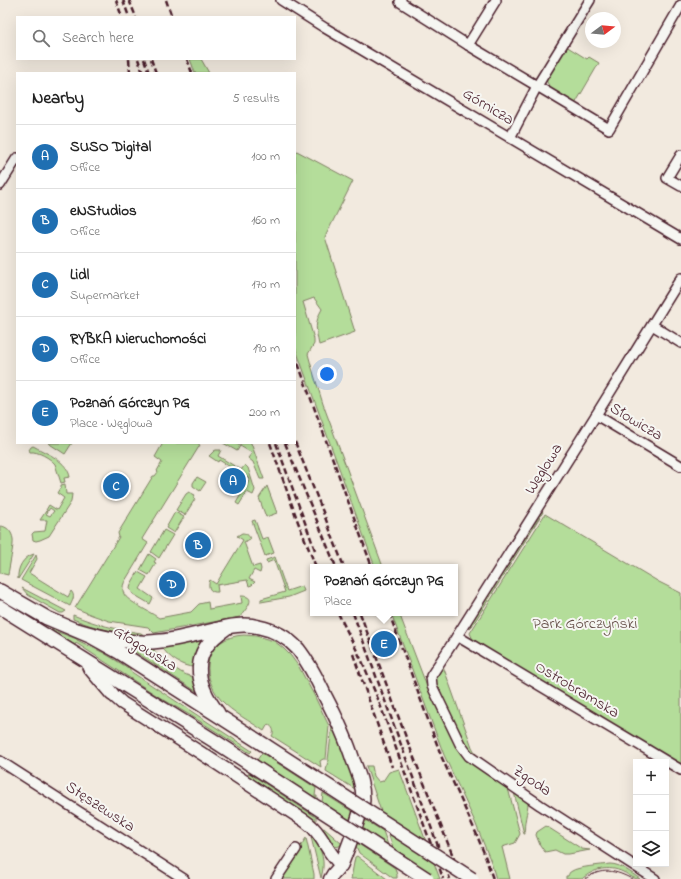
<!DOCTYPE html>
<meta charset="utf-8">
<style>
:root{--surface:#fff;--page:#f6f6f6;--text:#222;--muted:#767676;--line:#e0e0e0;--accent:#1f6fb2}
body{margin:0;font-family:"Indie Flower",sans-serif;background:var(--page);color:var(--text)}
.controls{position:absolute;right:12px;bottom:12px;display:grid;overflow:hidden;border-radius:0px;box-shadow:0 4px 16px #0002}
.controls button{width:36px;height:36px;display:grid;place-items:center;padding:0;border:0;border-bottom:1px solid var(--line);background:var(--surface);color:var(--text);font:20px sans-serif}
.compass{position:absolute;left:585px;top:12px;width:36px;height:36px;border-radius:50%;background:var(--surface);box-shadow:0 4px 16px #0002;rotate:74deg}
.you{position:absolute;left:327px;top:374px;width:14px;height:14px;margin:-10px;border:3px solid #fff;border-radius:50%;background:#1a73e8;box-shadow:0 0 0 6px #1a73e833}
.badge{display:grid;place-items:center;width:26px;height:26px;border-radius:50%;background:var(--accent);color:#fff;font-size:13px;font-weight:700}
.pin{position:absolute;translate:-50% -50%;border:2px solid #fff;box-shadow:0 1px 4px #0006}
.popup{position:absolute;left:310px;top:564px;width:148px;height:52px;box-sizing:border-box;display:grid;place-content:center;border-radius:0px;background:var(--surface);filter:drop-shadow(0 1px 3px #0005);font-size:13px;white-space:nowrap;color:var(--muted)}
.popup b{font-size:15px;color:var(--text)}
.popup::after{content:'';position:absolute;left:50%;top:100%;margin-left:-8px;border:8px solid transparent;border-top-color:var(--surface)}
.list{margin:0;padding:0;list-style:none}
h2{display:flex;justify-content:space-between;align-items:center;height:52px;margin:0;padding:0 16px;font-size:17px}
h2 small{font-size:13px;font-weight:400;color:var(--muted)}
.list li{display:grid;grid-template-columns:26px 1fr auto;gap:12px;align-items:center;box-sizing:border-box;height:64px;padding:0 16px;border-top:1px solid var(--line)}
.list b{display:block;font-size:15px;white-space:nowrap}
.list p{margin:0;font-size:13px;white-space:nowrap;color:var(--muted)}
.list em{font-size:13px;font-style:normal;color:var(--muted)}
.icon{flex:none;width:22px;height:22px;fill:none;stroke:currentColor;stroke-width:2;stroke-linecap:round;stroke-linejoin:round}
.map{position:relative;flex:none;width:681px;height:879px;overflow:hidden}
.search{position:absolute;background:var(--surface);box-shadow:0 4px 16px #0002;left:16px;top:16px;width:280px;height:44px;display:flex;align-items:center;gap:10px;box-sizing:border-box;padding:0 14px;border-radius:0px;color:var(--muted);font-size:15px}
.panel{position:absolute;background:var(--surface);box-shadow:0 4px 16px #0002;left:16px;top:72px;width:280px;height:372px;border-radius:0px}
.map>svg:first-child{display:block}
</style>
<div class="map">
<svg width="681" height="879" viewBox="0 0 681 879">
<rect width="100%" height="100%" fill="#f2eadf"/>
<filter id="ink" filterUnits="userSpaceOnUse"><feTurbulence type="fractalNoise" baseFrequency=".025" numOctaves="2"/><feDisplacementMap in="SourceGraphic" scale="8" xChannelSelector="R" yChannelSelector="G"/><feConvolveMatrix kernelMatrix="1 2 1 2 8 2 1 2 1" color-interpolation-filters="sRGB"/></filter>
<g filter="url(#ink)">
<g fill="#b4dd9a" stroke="#7f7e62">
<polygon points="566,46 587,59 589,57 599,63 575,104 551,90 545,78"/>
<polygon points="190,59 201,59 209,73 195,73"/>
<path d="M 295,150 L 353,181 L 325,237 L 355,332 L 319,345 C 316,330 314,323 322,309 L 314,298 L 303,302 L 314,339 L 314,344 L 308,354 L 311,365 L 323,404 L 383,567 L 375,567 L 295,347 Z"/>
<polygon points="48,443 72,443 65,454"/>
<path d="M 163,443 L 197,443 L 200,445 L 142,539 L 148,543 L 125,581 C 123,585 122,589 124,594 C 127,601 152,613 159,618 L 191,612 L 199,604 L 208,602 L 209,609 L 242,603 L 241,596 C 259,596 245,610 240,617 L 154,633 L 148,627 L 109,621 L 92,615 L 75,608 L 119,537 L 118,533 L 153,476 L 155,476 L 158,472 L 157,471 L 162,462 L 155,457 Z"/>
<polygon points="223,443 235,443 240,446 242,443 251,443 264,479 260,479 253,462 248,458 252,453 240,446 237,451"/>
<path d="M 33,446 L 35,447 C 48,454 67,461 70,477 L 64,478 L 65,482 L 61,483 L 55,464 C 50,458 38,451 30,452 L 29,450 L 31,447 Z"/>
<polygon points="216,450 221,450 218,456 241,470 245,465 248,468 255,490 253,495 247,492 239,505 236,503 250,479 219,460 218,462 209,456 214,451"/>
<polygon points="197,477 206,482 200,491 193,486 193,483"/>
<polygon points="65,484 66,494 72,494 71,502 49,536 40,540 36,541 33,540 32,534 34,532 45,531 47,520 40,520 46,511 47,512 46,514 50,516 54,511 50,508 48,511 46,510 49,505 57,510 64,498 57,493 60,488 61,488 61,485"/>
<polygon points="267,486 277,513 266,517 259,498"/>
<polygon points="189,492 195,495 193,498 195,499 185,515 176,510 186,494"/>
<polygon points="541,510 543,512 472,626 470,628 472,619"/>
<polygon points="175,512 184,517 174,533 166,528"/>
<polygon points="545,514 659,582 681,593 681,765 475,644 473,640 470,633"/>
<polygon points="255,520 262,539 268,537 274,553 265,556 252,521"/>
<path d="M 0,526 C 7,526 12,532 13,539 C 14,546 9,567 8,575 L 0,573 Z"/>
<polygon points="164,530 173,535 159,558 151,552"/>
<path d="M 242,533 C 246,533 249,535 250,539 L 244,542 L 253,567 L 260,565 L 261,569 L 260,573 L 254,570 L 249,579 L 255,582 L 252,585 L 249,586 L 247,580 L 217,585 L 218,592 C 210,593 207,587 210,580 L 216,584 L 243,540 L 237,536 Z"/>
<path d="M 34,554 L 18,579 C 17,568 23,557 34,554 Z"/>
<polygon points="149,554 156,559 154,562 156,563 149,575 140,570"/>
<path d="M 36,555 L 37,559 L 29,573 L 68,597 L 71,591 C 76,596 72,601 70,606 L 21,580 L 35,557 Z"/>
<polygon points="275,557 287,591 302,586 304,591 289,597 261,602 261,599 285,592 274,560 267,563 266,560"/>
<polygon points="138,572 147,577 140,589 153,598 150,604 133,594 130,589 131,584"/>
<polygon points="22,588 66,611 63,613 60,613 28,595"/>
<polygon points="391,613 399,613 426,684 457,747 468,760 480,770 507,788 509,792 520,834 515,843 502,847 510,879 496,879 491,862 475,822 444,755"/>
<path d="M 73,615 C 97,625 115,629 141,633 L 145,636 C 120,633 96,629 73,619 Z"/>
<polygon points="50,629 77,639 77,640 104,653 130,669 130,671 252,751 250,753 193,717 159,697 76,643 75,645 50,630"/>
<path d="M 244,635 L 256,636 L 274,641 L 283,648 L 291,656 L 299,667 L 314,695 L 329,726 L 326,759 L 323,759 L 320,761 L 321,767 L 272,736 C 275,731 273,727 268,724 L 264,731 C 250,721 233,713 221,700 C 198,673 205,637 244,635 Z"/>
<path d="M 204,638 C 197,647 194,655 194,667 C 182,667 168,657 162,647 Z"/>
<path d="M 152,648 C 160,658 182,676 194,677 L 199,693 L 132,650 Z"/>
<path d="M 443,666 L 472,747 L 477,756 L 472,753 L 462,738 L 437,685 C 435,677 438,672 443,666 Z"/>
<path d="M 332,726 C 340,745 353,768 355,789 L 326,771 L 328,760 Z"/>
<polygon points="262,753 316,788 315,796 317,796 317,799 257,760"/>
<polygon points="366,766 372,766 374,776 379,782 383,781 389,772 399,769 440,879 429,879 424,869 393,848"/>
<polygon points="249,773 316,817 316,821 315,822 247,777"/>
<path d="M 514,792 L 528,802 C 528,812 523,823 525,834 L 524,834 Z"/>
<polygon points="323,793 353,812 350,820 322,802"/>
<polygon points="365,820 383,831 388,845 362,828"/>
<polygon points="546,826 582,849 590,850 569,854 563,854 555,850 545,852 540,845 536,835 537,832"/>
<path d="M 324,828 L 342,844 C 334,851 332,843 328,837 C 326,834 324,831 322,829 Z"/>
<path d="M 313,836 C 322,851 326,861 321,878 L 311,837 Z"/>
<polygon points="306,838 314,874 314,879 279,879"/>
<polygon points="357,843 395,868 397,875 397,878 393,878 359,853 356,846"/>
<polygon points="357,856 387,879 351,879 355,857"/>
<path d="M 610,864 C 621,864 631,873 640,879 C 632,879 630,875 623,872 C 609,865 593,869 582,879 L 566,879 L 566,876 L 568,876 C 569,874 569,872 572,871 C 577,867 602,865 610,864 Z"/>
</g>
<g fill="none" stroke-linecap="round" stroke-linejoin="round">
<defs>
<g id="minor">
<polyline points="281,0 325,28 681,239"/>
<polyline points="401,0 400,2 468,45 537,86 510,138"/>
<polyline points="590,0 537,86 609,129 681,5"/>
<polyline points="468,45 496,0"/>
<polyline points="681,155 667,178 681,186"/>
<polyline points="0,185 17,158"/>
<polyline points="652,325 681,343"/>
<polyline points="596,415 681,466"/>
<polyline points="457,636 681,770"/>
<polyline points="0,761 184,879"/>
<polyline points="276,879 296,849"/>
<polyline points="655,879 540,805 469,756 460,744 432,686 431,676 457,636 596,415 681,278"/>
</g>
<g id="tertiary">
<path d="M 112,694 L 122,703 L 201,753 L 305,821 C 311,825 315,829 319,835 C 327,846 330,855 341,865"/>
<polyline points="330,879 333,874 341,865"/>
</g>
<g id="secondary">
<polyline points="0,591 47,618 92,637 119,652 266,746"/>
<polyline points="0,607 216,742 253,766"/>
<path d="M 77,630 C 104,638 133,645 161,641 C 179,639 197,634 214,630 C 230,626 244,623 259,627 C 274,630 288,638 298,649 C 309,663 318,681 325,696 C 336,717 346,738 353,760 C 358,773 363,785 363,799 C 363,806 360,812 358,819 C 353,835 347,850 341,865"/>
<polyline points="89,667 112,694"/>
<path d="M 218,713 C 194,682 190,652 225,629"/>
</g>
</defs>
<use href="#minor" stroke="#4a1f2b" stroke-width="12"/>
<use href="#tertiary" stroke="#4a1f2b" stroke-width="15"/>
<use href="#secondary" stroke="#4a1f2b" stroke-width="16"/>
<use href="#minor" stroke="#f6f6f2" stroke-width="9"/>
<use href="#tertiary" stroke="#f6f6f2" stroke-width="12"/>
<use href="#secondary" stroke="#f6f6f2" stroke-width="13"/>
<path stroke="#4a1f2b" stroke-width="1" d="M 585,879 C 602,867 615,870 632,879"/>
<g stroke="#4a1f2b" stroke-width="2.5" stroke-dasharray="6 3" stroke-linecap="butt">
<polyline points="116,0 122,17"/>
<polyline points="123,0 129,17"/>
<polyline points="129,0 136,17"/>
<polyline points="166,0 172,17"/>
<polyline points="129,59 130,73"/>
<polyline points="138,59 143,73"/>
<polyline points="144,59 149,73"/>
<polyline points="151,59 156,73"/>
<polyline points="187,59 192,73"/>
<polyline points="295,355 372,567"/>
<polyline points="295,442 323,512 344,567"/>
<polyline points="270,443 298,522 316,567"/>
<polyline points="276,443 315,550"/>
<polyline points="285,443 336,567"/>
<polyline points="338,613 362,661 378,699 439,866"/>
<polyline points="353,613 450,879"/>
<polyline points="360,613 407,740 462,879"/>
<polyline points="389,613 442,758 476,833 484,853 493,879"/>
<polyline points="353,654 392,767"/>
<polyline points="437,860 443,879"/>
</g>
<defs>
<g id="secondary-bridge">
<polyline points="266,746 472,879"/>
<polyline points="253,766 427,879"/>
</g>
</defs>
<use href="#secondary-bridge" stroke="#4a1f2b" stroke-width="16" stroke-linecap="butt"/>
<use href="#secondary-bridge" stroke="#f6f6f2" stroke-width="13"/>
</g>
</g>
<g text-anchor="middle" dominant-baseline="central" stroke-width="4" stroke-linejoin="round" paint-order="stroke">
<g font-size="16" fill="#4a1f2b" stroke="#f6f6f2">
<text transform="translate(488 107) rotate(31)">Górnicza</text>
<text transform="translate(636 422) rotate(31)">Słowicza</text>
<text transform="translate(544 469) rotate(-58)">Węglowa</text>
<text transform="translate(145 649) rotate(32)">Głogowska</text>
<text transform="translate(577 690) rotate(31)">Ostrobramska</text>
<text transform="translate(532 781) rotate(34)">Zgoda</text>
<text transform="translate(100 807) rotate(33)">Stęszewska</text>
</g>
<g font-size="16" fill="#644e47" stroke="#f6f6f2">
<text x="585" y="624">Park Górczyński</text>
</g>
</g>
</svg>
<div class="controls">
<button>+</button>
<button>−</button>
<button><svg class="icon" aria-label="layers" viewBox="0 0 24 24"><path d="M12 4l9 5-9 5-9-5zM3 14l9 5 9-5"/></svg></button>
</div>
<svg class="compass" viewBox="-18 -18 36 36"><path d="M0-13l5 13h-10z" fill="#e53935"/><path d="M0 13l5-13h-10z" fill="#767676"/></svg>
<div class="you"></div>
<div class="pin badge" style="left:233px;top:481px">A</div>
<div class="pin badge" style="left:198px;top:545px">B</div>
<div class="pin badge" style="left:116px;top:486px">C</div>
<div class="pin badge" style="left:172px;top:584px">D</div>
<div class="pin badge" style="left:384px;top:644px">E</div>
<div class="popup"><b>Poznań Górczyn PG</b>Place</div>
<div class="search"><svg class="icon" aria-label="search" viewBox="0 0 24 24"><circle cx="10" cy="10" r="6"/><path d="M15 15l6 6"/></svg>Search here</div>
<section class="panel">
<h2>Nearby<small>5 results</small></h2>
<ul class="list">
<li><span class="badge">A</span><div><b>SUSO Digital</b><p>Office</p></div><em>100 m</em></li>
<li><span class="badge">B</span><div><b>eNStudios</b><p>Office</p></div><em>160 m</em></li>
<li><span class="badge">C</span><div><b>Lidl</b><p>Supermarket</p></div><em>170 m</em></li>
<li><span class="badge">D</span><div><b>RYBKA Nieruchomości</b><p>Office</p></div><em>190 m</em></li>
<li><span class="badge">E</span><div><b>Poznań Górczyn PG</b><p>Place · Węglowa</p></div><em>200 m</em></li>
</ul>
</section>
</div>
